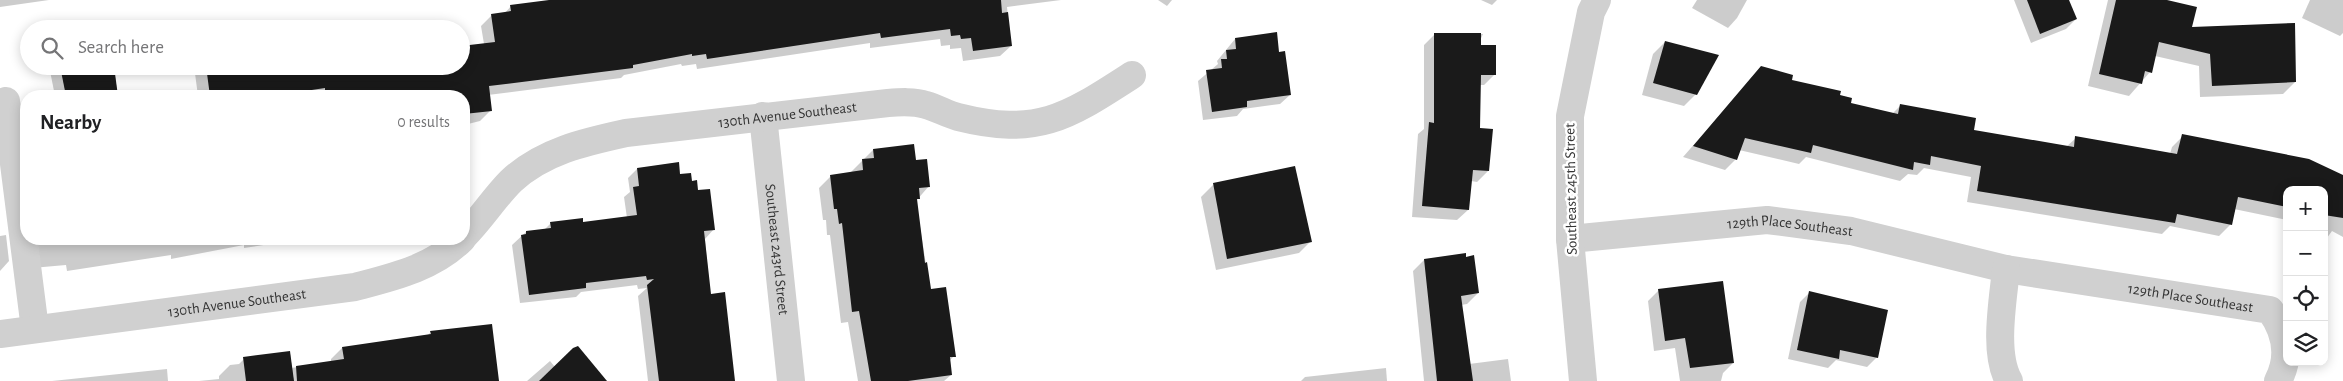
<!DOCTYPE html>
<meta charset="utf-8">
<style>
:root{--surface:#fff;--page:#f2f2f2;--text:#202124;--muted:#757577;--line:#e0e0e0}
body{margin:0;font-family:"Alegreya Sans",sans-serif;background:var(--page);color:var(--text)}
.controls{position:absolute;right:15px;bottom:15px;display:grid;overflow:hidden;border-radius:10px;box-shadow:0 2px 12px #0003}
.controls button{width:45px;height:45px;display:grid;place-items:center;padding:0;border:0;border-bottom:1px solid var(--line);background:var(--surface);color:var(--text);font:25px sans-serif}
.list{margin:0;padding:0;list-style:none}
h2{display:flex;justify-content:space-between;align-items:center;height:65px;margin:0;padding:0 20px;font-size:21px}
h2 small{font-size:16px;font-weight:400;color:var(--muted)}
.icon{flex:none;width:28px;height:28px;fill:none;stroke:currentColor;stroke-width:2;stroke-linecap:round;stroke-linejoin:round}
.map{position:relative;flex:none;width:2343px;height:381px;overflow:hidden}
.search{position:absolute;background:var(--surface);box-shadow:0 2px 12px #0003;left:20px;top:20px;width:450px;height:55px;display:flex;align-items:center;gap:12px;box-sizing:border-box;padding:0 18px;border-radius:28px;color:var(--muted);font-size:19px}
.panel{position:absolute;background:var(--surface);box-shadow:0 2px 12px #0003;left:20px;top:90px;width:450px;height:155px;border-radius:20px}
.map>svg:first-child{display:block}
</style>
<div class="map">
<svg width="2343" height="381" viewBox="0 0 2343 381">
<rect width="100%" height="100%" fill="#fff"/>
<g fill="#0003">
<polygon points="0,0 49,0 0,7"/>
<polygon points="586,0 1061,0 1007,7 1011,46 1000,56 963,61 961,48 950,49 950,45 941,46 940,39 870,48 870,43 697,69 696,64 682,66 681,64 624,75 621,78 488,95 491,110 480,121 464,125 464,96 198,96 194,66 461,66 484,44 481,26 492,15 504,14 511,6"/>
<polygon points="1158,0 1172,0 1167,6"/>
<polygon points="1481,0 1497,0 1492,5"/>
<polygon points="1697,0 1747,0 1737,18 1728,28 1692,8"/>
<polygon points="2014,0 2068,0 2076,19 2066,29 2031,43"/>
<polygon points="2108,0 2166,0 2190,28 2295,82 2283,94 2200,97 2199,66 2155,56 2150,72 2129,96 2088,86"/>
<polygon points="2310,0 2343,0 2343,33 2340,36 2302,18"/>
<polygon points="1435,34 1483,34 1477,47 1495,74 1484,85 1479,85 1479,129 1488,171 1477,182 1471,181 1468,210 1457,220 1412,217 1418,134 1424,129 1424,45"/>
<polygon points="1235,39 1278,53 1290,95 1280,104 1243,109 1237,116 1203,120 1198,81 1218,64 1217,61"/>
<polygon points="1665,42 1696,94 1684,106 1642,95 1653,54"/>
<polygon points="49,66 113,66 117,96 55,96"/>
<polygon points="1761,68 1791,81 1839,96 1849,104 1892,114 1901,105 1972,131 2066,147 2076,138 2170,154 2172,147 2183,136 2343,176 2343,237 2332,231 2324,242 2324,190 2287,190 2287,220 2234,209 2230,225 2219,236 2170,226 2162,234 1967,202 1971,177 1924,168 1917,175 1908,174 1900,181 1806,157 1799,164 1739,150 1736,159 1725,170 1683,157"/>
<polygon points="873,150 915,162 929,186 916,201 930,290 954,356 949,361 951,375 944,381 858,381 848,322 841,323 830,235 827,235 826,220 823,220 819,188 831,176 850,173"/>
<polygon points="637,169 679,175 690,182 714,229 705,239 710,295 733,381 648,381 638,296 647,288 638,289 637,285 581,292 576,297 520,303 512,245 526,232 544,230 551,223 582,223 627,218 624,197 630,192 628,178"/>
<polygon points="1213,185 1311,241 1299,253 1216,270 1201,197"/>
<polygon points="6,235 9,261 0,271 0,236"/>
<polygon points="31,239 281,239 276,243 244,248 244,245 171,259 171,255 67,271 66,265 32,268"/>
<polygon points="1465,255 1478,293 1467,304 1461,305 1469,364 1508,359 1511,381 1424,381 1413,271 1424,260"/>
<polygon points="1659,290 1733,363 1723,373 1721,381 1680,381 1675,348 1654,351 1648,301"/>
<polygon points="1810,292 1877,357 1867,367 1836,360 1828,368 1788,359 1800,302"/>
<polygon points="431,332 497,381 199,381 219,379 219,376 230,365 239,364 244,359 291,368 331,362 331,359 342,348 427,336"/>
<polygon points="550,361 555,367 606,381 527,381"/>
<polygon points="1386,368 1387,381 1301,381 1305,377"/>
<polygon points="167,369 168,381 179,381 52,381"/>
</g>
<g fill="#1a1a1a">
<polygon points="549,0 1001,0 1002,13 1008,12 1012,46 973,51 971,38 961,39 960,35 951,36 950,29 881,38 880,33 707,59 706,54 692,56 692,54 633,65 633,68 489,86 492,111 464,114 464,96 337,96 336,90 325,91 325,88 272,96 210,96 206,66 461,66 461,46 495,42 491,14 511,11 510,5"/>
<polygon points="2027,0 2069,0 2077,19 2040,34"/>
<polygon points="2116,0 2167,0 2197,7 2192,27 2295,23 2296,82 2212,86 2210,54 2159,42 2152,73 2145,71 2142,84 2099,74"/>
<polygon points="361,20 361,24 377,22 378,29 317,29 317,26"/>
<polygon points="1277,32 1279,52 1285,51 1291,95 1247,101 1247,107 1212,112 1206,70 1222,68 1221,59 1227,59 1226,50 1236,49 1235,38"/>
<polygon points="1434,33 1481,33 1481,45 1496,45 1496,75 1481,75 1480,128 1493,129 1489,171 1473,170 1469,210 1422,206 1429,122 1434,123"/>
<polygon points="1665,41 1719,55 1697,95 1653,83"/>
<polygon points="60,66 114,66 118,96 66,96"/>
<polygon points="1761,66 1793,75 1792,80 1841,91 1840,95 1852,98 1851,103 1898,114 1900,104 1976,118 1974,130 2074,147 2075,136 2177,154 2182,134 2309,159 2343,175 2343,218 2324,215 2324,190 2287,190 2287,207 2238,197 2232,225 2177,214 2175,223 1977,191 1981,166 1931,156 1930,165 1914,162 1913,170 1813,145 1811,153 1745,138 1737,160 1693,146"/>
<polygon points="914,144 916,160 927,159 930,187 919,188 920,199 917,199 925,263 927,262 931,289 946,287 956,357 950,357 952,375 908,381 871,381 859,311 852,312 842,223 839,224 837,209 834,209 830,175 863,170 862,159 874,158 873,149"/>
<polygon points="679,162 680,174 691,173 692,181 697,180 698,190 710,189 715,230 704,231 711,294 725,292 735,381 659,381 647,285 654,279 647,280 646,276 586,283 586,288 529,295 521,235 526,234 526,231 551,228 550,222 583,218 583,222 637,215 633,187 639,186 637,168"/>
<polygon points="1295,166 1312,242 1227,259 1213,183"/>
<polygon points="1466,253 1466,257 1474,255 1479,293 1461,296 1473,381 1437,381 1424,259"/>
<polygon points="1723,281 1734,363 1690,368 1685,338 1665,341 1658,289"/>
<polygon points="1809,291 1888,310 1878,358 1840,350 1839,359 1797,350"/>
<polygon points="492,324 499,381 297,381 296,366 344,359 342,347 431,334 430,331"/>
<polygon points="578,346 607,381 539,381 573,348"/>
<polygon points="290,351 294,381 246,381 243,357"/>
</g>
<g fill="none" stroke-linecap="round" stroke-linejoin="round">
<g stroke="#d0d0d0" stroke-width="28">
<polyline points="6,101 35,329"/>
<path id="s1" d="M 763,116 L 791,381"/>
<path id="s2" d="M 464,236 C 481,219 494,198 511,181 C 543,151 585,142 626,133 L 888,103 C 900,102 914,101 926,105 C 937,108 947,114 958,117 C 1038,137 1067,117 1132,75"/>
<path id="s3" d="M 1570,239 L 1767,220 L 1851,231 L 2006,269 L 2270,310 C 2286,332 2291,356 2278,381"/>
<path d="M 2006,269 C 2003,301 1993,353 2009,381"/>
<path id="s4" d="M 0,334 L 355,287 C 393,277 433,268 462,239"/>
<polyline points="1583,381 1570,239 1570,116 1591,12 1597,0"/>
</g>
</g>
<g text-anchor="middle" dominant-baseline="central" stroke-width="5" stroke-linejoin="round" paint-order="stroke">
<g font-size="15" fill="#333" stroke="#fff">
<text stroke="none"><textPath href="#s2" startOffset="361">130th Avenue Southeast</textPath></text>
<text transform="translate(1571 189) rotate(-91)">Southeast 245th Street</text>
<text stroke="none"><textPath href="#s3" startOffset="221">129th Place Southeast</textPath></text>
<text stroke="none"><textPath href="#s1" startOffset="134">Southeast 243rd Street</textPath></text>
<text stroke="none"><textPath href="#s3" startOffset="629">129th Place Southeast</textPath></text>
<text stroke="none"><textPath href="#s4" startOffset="239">130th Avenue Southeast</textPath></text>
</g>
</g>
</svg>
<div class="controls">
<button>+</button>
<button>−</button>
<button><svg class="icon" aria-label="locate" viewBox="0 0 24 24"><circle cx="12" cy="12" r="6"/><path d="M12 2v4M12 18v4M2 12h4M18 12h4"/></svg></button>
<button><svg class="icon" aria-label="layers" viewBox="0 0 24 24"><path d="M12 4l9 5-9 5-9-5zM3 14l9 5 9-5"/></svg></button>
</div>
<div class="search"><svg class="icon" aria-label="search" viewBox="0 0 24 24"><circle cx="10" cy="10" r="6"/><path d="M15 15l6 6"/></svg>Search here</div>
<section class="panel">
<h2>Nearby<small>0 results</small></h2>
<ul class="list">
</ul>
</section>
</div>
